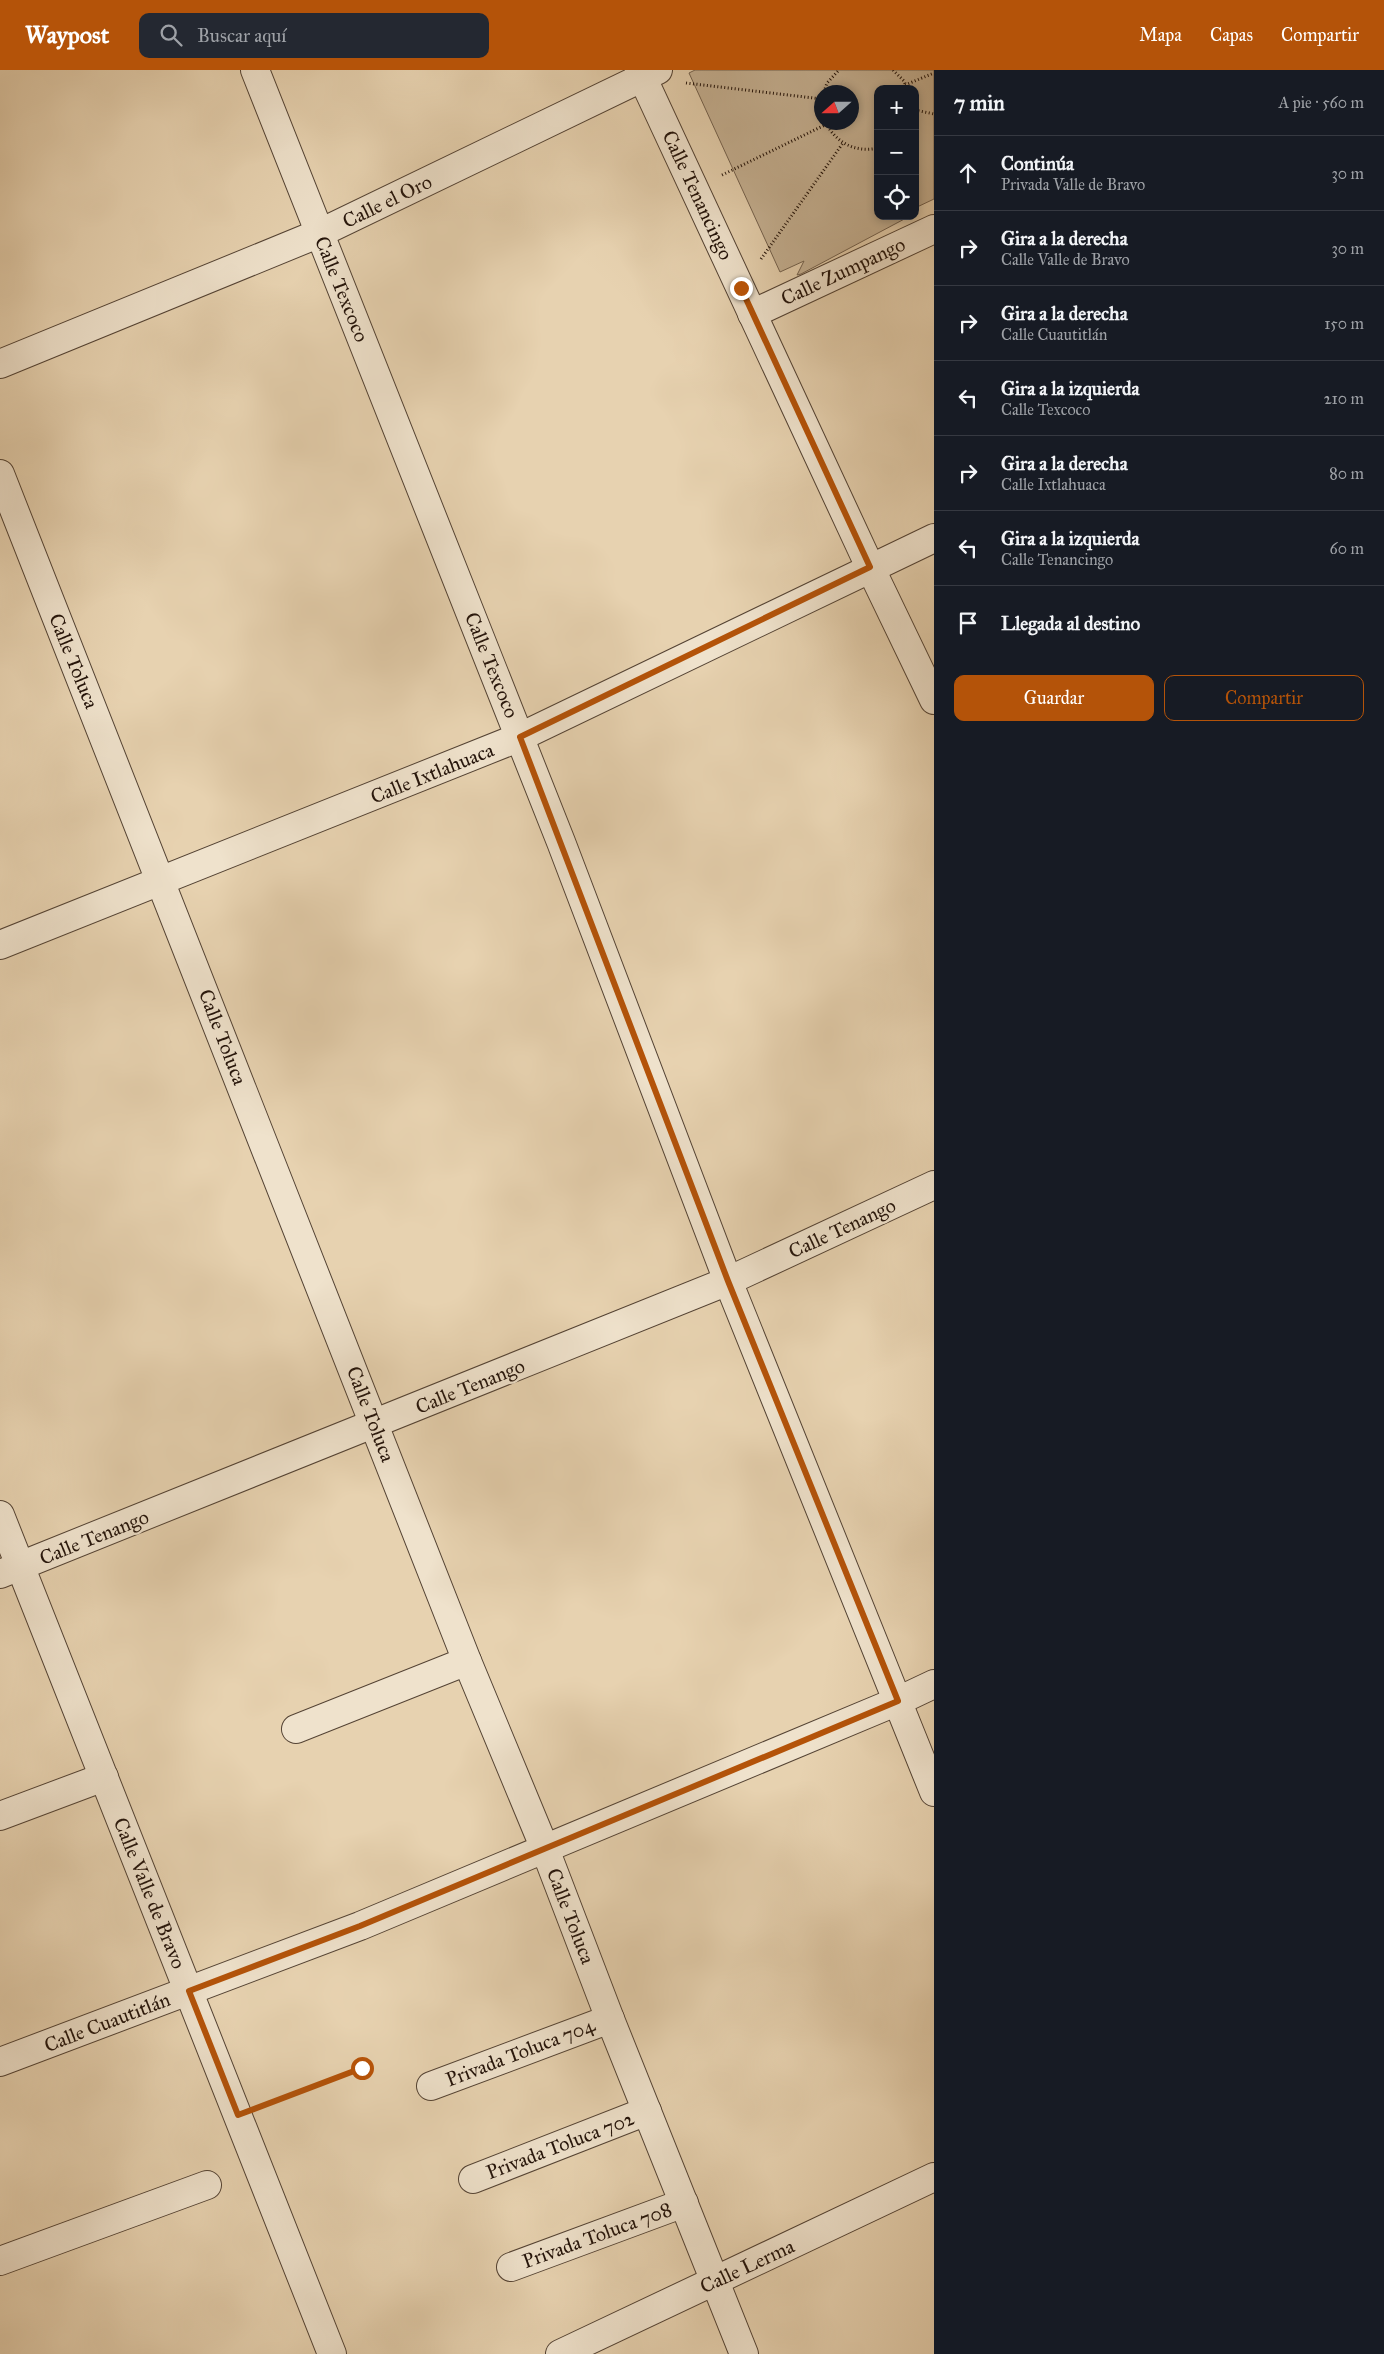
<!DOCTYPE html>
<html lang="es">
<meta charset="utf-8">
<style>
:root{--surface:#171b24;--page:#242831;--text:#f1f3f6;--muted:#9ea1a6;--line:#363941;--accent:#b45309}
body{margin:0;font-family:"IM FELL Great Primer",serif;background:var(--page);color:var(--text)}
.controls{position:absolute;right:15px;top:15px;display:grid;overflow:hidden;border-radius:10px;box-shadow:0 2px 8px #0003}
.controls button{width:45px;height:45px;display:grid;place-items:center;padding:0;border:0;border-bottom:1px solid var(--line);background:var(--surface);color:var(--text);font:25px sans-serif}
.compass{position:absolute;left:814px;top:15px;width:45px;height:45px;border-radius:50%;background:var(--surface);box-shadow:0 2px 8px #0003;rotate:249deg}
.stop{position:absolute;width:15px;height:15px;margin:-11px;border:4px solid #b45309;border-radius:50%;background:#fff}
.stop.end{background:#b45309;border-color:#fff;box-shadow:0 1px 5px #0008}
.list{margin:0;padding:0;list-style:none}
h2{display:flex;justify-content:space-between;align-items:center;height:65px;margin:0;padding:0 20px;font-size:21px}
h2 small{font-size:16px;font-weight:400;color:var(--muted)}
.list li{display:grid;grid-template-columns:32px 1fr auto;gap:15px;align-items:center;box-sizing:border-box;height:75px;padding:0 20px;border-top:1px solid var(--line)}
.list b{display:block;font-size:19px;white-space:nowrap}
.list p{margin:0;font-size:16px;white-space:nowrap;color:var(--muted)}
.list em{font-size:16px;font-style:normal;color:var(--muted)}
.actions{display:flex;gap:10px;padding:15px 20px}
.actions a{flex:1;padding:11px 0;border:1px solid var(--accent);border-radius:10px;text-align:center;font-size:18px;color:var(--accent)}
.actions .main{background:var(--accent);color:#fff}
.icon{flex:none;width:28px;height:28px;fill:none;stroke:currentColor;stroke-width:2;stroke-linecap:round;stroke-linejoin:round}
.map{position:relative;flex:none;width:934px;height:2284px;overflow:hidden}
header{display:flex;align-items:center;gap:30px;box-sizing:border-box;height:70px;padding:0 25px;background:var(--accent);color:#fff}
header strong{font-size:24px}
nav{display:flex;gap:28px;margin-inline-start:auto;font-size:18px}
.search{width:350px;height:45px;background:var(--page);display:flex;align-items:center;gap:12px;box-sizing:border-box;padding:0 18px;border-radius:10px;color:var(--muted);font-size:19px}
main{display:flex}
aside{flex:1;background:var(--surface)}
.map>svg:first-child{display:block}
</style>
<header>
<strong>Waypost</strong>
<div class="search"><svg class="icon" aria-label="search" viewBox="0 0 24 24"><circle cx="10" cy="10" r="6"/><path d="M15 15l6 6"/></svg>Buscar aquí</div>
<nav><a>Mapa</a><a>Capas</a><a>Compartir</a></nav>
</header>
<main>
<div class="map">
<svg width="934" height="2284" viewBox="0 0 934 2284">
<rect width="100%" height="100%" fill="#e7d2b0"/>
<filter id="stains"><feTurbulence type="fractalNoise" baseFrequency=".004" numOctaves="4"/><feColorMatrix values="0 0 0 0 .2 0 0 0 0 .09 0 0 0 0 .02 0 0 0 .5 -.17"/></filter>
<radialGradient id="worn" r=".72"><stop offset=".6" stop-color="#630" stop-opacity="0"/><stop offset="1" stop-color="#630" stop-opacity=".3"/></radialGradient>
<path fill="#c6b294" stroke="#74624f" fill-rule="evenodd" d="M 695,0 L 934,0 L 934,129 L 915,138 L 915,19 L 878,19 L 878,146 L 910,146 L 801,204 L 797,205 L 804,191 L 780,202 L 689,3 ZM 822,22 L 852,22 L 852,52 L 822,52 Z"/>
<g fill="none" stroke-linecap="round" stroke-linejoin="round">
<defs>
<g id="minor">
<polyline points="255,0 561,772 728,1211 934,1722"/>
<polyline points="639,0 870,497 934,630"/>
<polyline points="752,244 934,159"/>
<polyline points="0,294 320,163 658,0"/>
<polyline points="0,404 467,1591 545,1779 610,1949 744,2284"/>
<polyline points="0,875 520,667 934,468"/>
<polyline points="0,1445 332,2284"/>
<polyline points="0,1504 728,1211 934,1115"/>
<polyline points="296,1659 467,1591"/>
<polyline points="0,1746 104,1707"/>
<polyline points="0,1992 360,1856 898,1631 934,1614"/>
<polyline points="431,2016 610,1949"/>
<polyline points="473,2109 647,2041"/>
<polyline points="0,2191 207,2115"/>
<polyline points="511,2197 684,2133"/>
<polyline points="560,2284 934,2107"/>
</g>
</defs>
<use href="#minor" stroke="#544334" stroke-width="30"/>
<g stroke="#23130a" stroke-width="3" stroke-dasharray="1 2.5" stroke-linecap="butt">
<polyline points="893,0 904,11 907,19"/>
<polyline points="686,13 822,29"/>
<polyline points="905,15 934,3"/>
<polyline points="824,22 827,13 839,0"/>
<polyline points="915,40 934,44"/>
<path d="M 826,53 C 836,73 856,83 878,78"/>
<polyline points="722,105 827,54"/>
<polyline points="761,189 843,73"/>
<polyline points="266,2034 362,1998"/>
</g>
<use href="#minor" stroke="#efe2cc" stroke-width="28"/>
</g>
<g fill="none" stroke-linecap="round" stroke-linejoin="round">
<polyline stroke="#b45309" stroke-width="6" points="362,1998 238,2045 189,1921 360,1856 898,1631 728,1211 520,667 870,497 741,218"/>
</g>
<g text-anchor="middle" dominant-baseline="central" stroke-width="4.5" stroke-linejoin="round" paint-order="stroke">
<g font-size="20" fill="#23130a" stroke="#efe2cc">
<text transform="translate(698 125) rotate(65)">Calle Tenancingo</text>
<text transform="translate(387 131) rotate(-26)">Calle el Oro</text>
<text transform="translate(843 201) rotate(-25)">Calle Zumpango</text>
<text transform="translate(342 219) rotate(68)">Calle Texcoco</text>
<text transform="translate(74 591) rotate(68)">Calle Toluca</text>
<text transform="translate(492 595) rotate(68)">Calle Texcoco</text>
<text transform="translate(432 703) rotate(-22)">Calle Ixtlahuaca</text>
<text transform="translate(223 967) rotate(69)">Calle Toluca</text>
<text transform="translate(842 1158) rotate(-25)">Calle Tenango</text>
<text transform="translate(470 1316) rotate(-22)">Calle Tenango</text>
<text transform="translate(371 1344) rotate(69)">Calle Toluca</text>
<text transform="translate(94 1467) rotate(-22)">Calle Tenango</text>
<text transform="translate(150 1823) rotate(68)">Calle Valle de Bravo</text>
<text transform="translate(571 1846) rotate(69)">Calle Toluca</text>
<text transform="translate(107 1952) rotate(-21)">Calle Cuautitlán</text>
<text transform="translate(520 1982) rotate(-21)">Privada Toluca 704</text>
<text transform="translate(560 2075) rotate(-21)">Privada Toluca 702</text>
<text transform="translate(597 2165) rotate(-20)">Privada Toluca 708</text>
<text transform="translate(747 2196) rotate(-25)">Calle Lerma</text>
</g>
</g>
<rect width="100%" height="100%" filter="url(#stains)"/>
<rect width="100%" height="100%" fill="url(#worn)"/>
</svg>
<div class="controls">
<button>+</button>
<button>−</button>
<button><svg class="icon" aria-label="locate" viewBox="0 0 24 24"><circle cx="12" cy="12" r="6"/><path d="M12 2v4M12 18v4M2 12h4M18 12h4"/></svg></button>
</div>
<svg class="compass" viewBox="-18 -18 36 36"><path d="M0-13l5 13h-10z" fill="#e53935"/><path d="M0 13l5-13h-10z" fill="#9ea1a6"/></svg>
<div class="stop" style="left:362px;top:1998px"></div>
<div class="stop end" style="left:741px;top:218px"></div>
</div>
<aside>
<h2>7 min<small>A pie · 560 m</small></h2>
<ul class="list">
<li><svg class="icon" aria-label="ahead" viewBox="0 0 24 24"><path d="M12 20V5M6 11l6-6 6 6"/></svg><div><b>Continúa</b><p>Privada Valle de Bravo</p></div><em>30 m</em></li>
<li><svg class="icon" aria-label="right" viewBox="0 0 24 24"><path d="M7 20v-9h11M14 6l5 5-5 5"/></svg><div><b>Gira a la derecha</b><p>Calle Valle de Bravo</p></div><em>30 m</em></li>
<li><svg class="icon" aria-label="right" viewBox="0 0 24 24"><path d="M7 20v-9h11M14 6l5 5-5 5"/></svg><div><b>Gira a la derecha</b><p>Calle Cuautitlán</p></div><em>150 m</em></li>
<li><svg class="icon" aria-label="left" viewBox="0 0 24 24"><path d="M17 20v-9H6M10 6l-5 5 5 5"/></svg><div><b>Gira a la izquierda</b><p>Calle Texcoco</p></div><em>210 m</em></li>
<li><svg class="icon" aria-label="right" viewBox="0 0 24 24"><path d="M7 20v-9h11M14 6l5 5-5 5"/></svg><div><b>Gira a la derecha</b><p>Calle Ixtlahuaca</p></div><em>80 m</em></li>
<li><svg class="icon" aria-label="left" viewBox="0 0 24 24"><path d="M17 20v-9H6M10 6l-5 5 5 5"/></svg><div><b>Gira a la izquierda</b><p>Calle Tenancingo</p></div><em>60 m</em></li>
<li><svg class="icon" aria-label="arrive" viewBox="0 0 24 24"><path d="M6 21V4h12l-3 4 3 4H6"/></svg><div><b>Llegada al destino</b></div></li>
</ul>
<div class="actions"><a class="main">Guardar</a><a>Compartir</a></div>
</aside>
</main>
